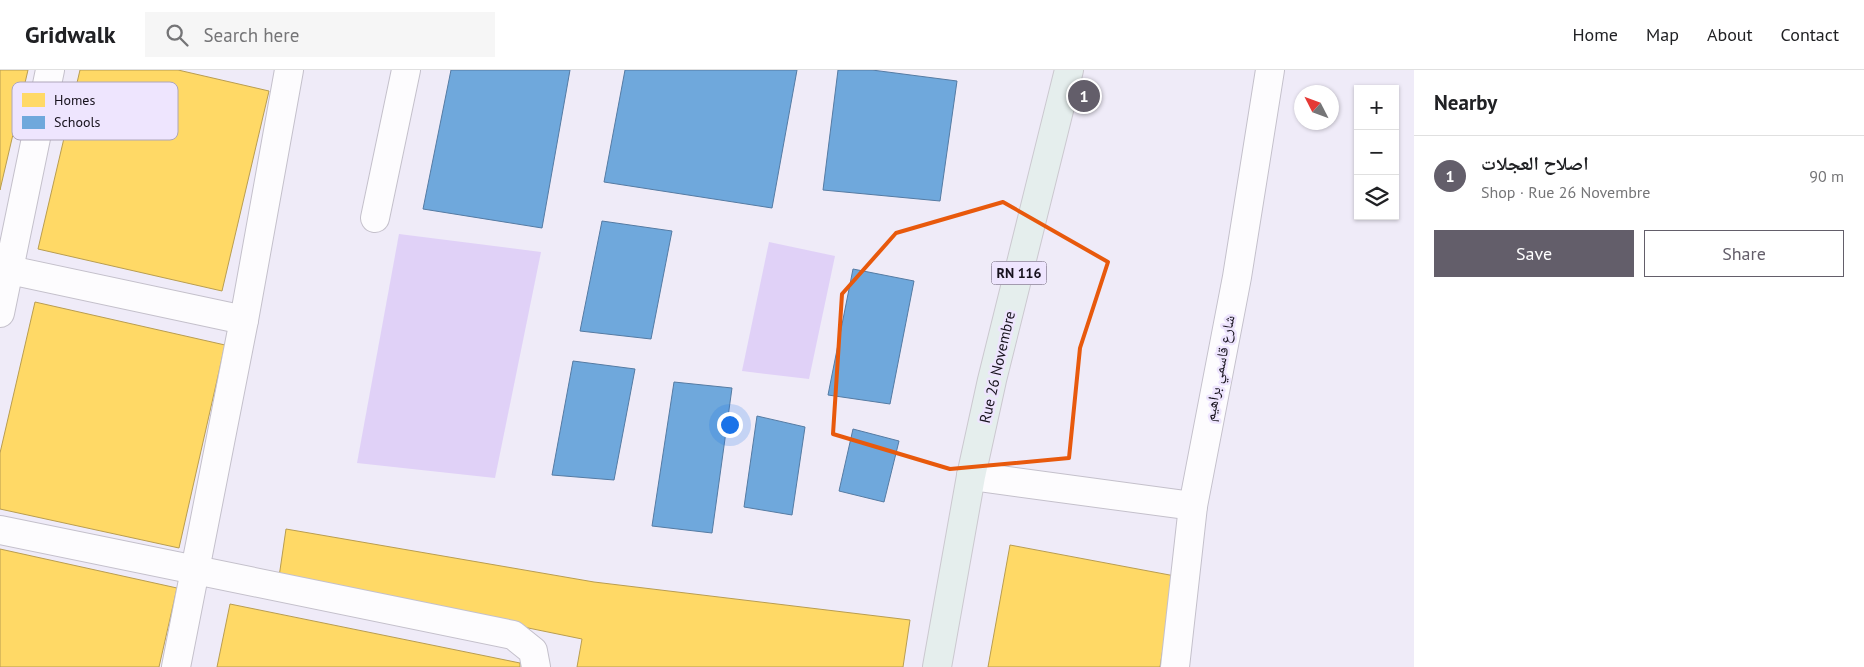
<!DOCTYPE html>
<meta charset="utf-8">
<style>
:root{--surface:#fff;--page:#f6f6f6;--text:#202124;--muted:#757577;--line:#e0e0e0;--accent:#635e6a}
body{margin:0;font-family:"PT Sans","Noto Naskh Arabic",sans-serif;background:var(--page);color:var(--text)}
.controls{position:absolute;right:15px;top:15px;display:grid;overflow:hidden;border-radius:0px;box-shadow:0 1px 4px #0004}
.controls button{width:45px;height:45px;display:grid;place-items:center;padding:0;border:0;border-bottom:1px solid var(--line);background:var(--surface);color:var(--text);font:25px sans-serif}
.compass{position:absolute;left:1294px;top:15px;width:45px;height:45px;border-radius:50%;background:var(--surface);box-shadow:0 1px 4px #0004;rotate:312deg}
.you{position:absolute;left:729px;top:354px;width:18px;height:18px;margin:-12px;border:4px solid #fff;border-radius:50%;background:#1a73e8;box-shadow:0 0 0 8px #1a73e833}
.badge{display:grid;place-items:center;width:32px;height:32px;border-radius:50%;background:var(--accent);color:#fff;font-size:16px;font-weight:700}
.pin{position:absolute;translate:-50% -50%;border:2px solid #fff;box-shadow:0 1px 5px #0006}
.list{margin:0;padding:0;list-style:none}
h2{display:flex;justify-content:space-between;align-items:center;height:65px;margin:0;padding:0 20px;font-size:21px}
h2 small{font-size:16px;font-weight:400;color:var(--muted)}
.list li{display:grid;grid-template-columns:32px 1fr auto;gap:15px;align-items:center;box-sizing:border-box;height:80px;padding:0 20px;border-top:1px solid var(--line)}
.list b{display:block;font-size:19px;white-space:nowrap}
.list p{margin:0;font-size:16px;white-space:nowrap;color:var(--muted)}
.list em{font-size:16px;font-style:normal;color:var(--muted)}
.actions{display:flex;gap:10px;padding:15px 20px}
.actions a{flex:1;padding:11px 0;border:1px solid var(--accent);border-radius:0px;text-align:center;font-size:18px;color:var(--accent)}
.actions .main{background:var(--accent);color:#fff}
.icon{flex:none;width:28px;height:28px;fill:none;stroke:currentColor;stroke-width:2;stroke-linecap:round;stroke-linejoin:round}
.map{position:relative;flex:none;width:1414px;height:597px;overflow:hidden}
header{display:flex;align-items:center;gap:30px;box-sizing:border-box;height:70px;padding:0 25px;background:var(--surface);border-bottom:1px solid var(--line)}
header strong{font-size:24px}
nav{display:flex;gap:28px;margin-inline-start:auto;font-size:18px}
.search{width:350px;height:45px;background:var(--page);display:flex;align-items:center;gap:12px;box-sizing:border-box;padding:0 18px;border-radius:0px;color:var(--muted);font-size:19px}
main{display:flex}
aside{flex:1;background:var(--surface)}
.map>svg:first-child{display:block}
</style>
<header>
<strong>Gridwalk</strong>
<div class="search"><svg class="icon" aria-label="search" viewBox="0 0 24 24"><circle cx="10" cy="10" r="6"/><path d="M15 15l6 6"/></svg>Search here</div>
<nav><a>Home</a><a>Map</a><a>About</a><a>Contact</a></nav>
</header>
<main>
<div class="map">
<svg width="1414" height="597" viewBox="0 0 1414 597">
<rect width="100%" height="100%" fill="#efebf8"/>
<g fill="#e0d1f7">
<polygon points="399,164 541,182 495,408 357,393"/>
<polygon points="769,172 835,186 809,309 742,301"/>
</g>
<g fill="#ffd966" stroke="#b99d50">
<polygon points="0,0 28,0 0,120"/>
<polygon points="80,0 178,0 269,21 222,221 38,179"/>
<polygon points="35,232 225,275 179,478 0,439 0,383"/>
<polygon points="286,459 594,512 910,550 903,597 577,597 582,569 279,507"/>
<polygon points="1010,475 1175,506 1160,597 988,597"/>
<polygon points="0,479 177,518 159,597 0,597"/>
<polygon points="230,534 520,593 520,597 217,597"/>
</g>
<g fill="#6fa8dc" stroke="#557ba3">
<polygon points="451,0 570,0 542,158 423,139"/>
<polygon points="625,0 797,0 772,138 604,112"/>
<polygon points="838,0 872,0 957,11 940,131 823,120"/>
<polygon points="602,151 672,161 651,269 580,261"/>
<polygon points="853,199 914,211 890,334 828,325"/>
<polygon points="573,291 635,299 614,410 552,405"/>
<polygon points="674,312 732,318 712,463 652,456"/>
<polygon points="757,346 805,357 792,445 744,437"/>
<polygon points="853,359 899,371 884,432 839,421"/>
</g>
<g fill="none" stroke-linecap="round" stroke-linejoin="round">
<defs>
<g id="minor">
<polyline points="375,148 406,0"/>
<polyline points="0,198 244,250"/>
<polyline points="0,243 50,0"/>
<polyline points="971,406 1193,436"/>
<polyline points="0,460 513,565 533,581 536,597"/>
<polyline points="176,597 244,250 289,0"/>
<polyline points="1175,597 1193,436 1237,207 1270,0"/>
</g>
<polyline id="major" points="937,597 971,406 992,310 1069,0"/>
</defs>
<use href="#minor" stroke="#c4c0cb" stroke-width="30"/>
<use href="#major" stroke="#cbc8cf" stroke-width="30"/>
<use href="#minor" stroke="#fdfcfe" stroke-width="28"/>
<use href="#major" stroke="#e5eeed" stroke-width="28"/>
</g>
<path fill="none" stroke="#e8590c" stroke-width="4" stroke-linejoin="round" d="M 1003,132 L 1108,192 L 1080,278 L 1069,388 L 950,399 L 833,364 L 842,224 L 896,163 Z"/>
<g text-anchor="middle" dominant-baseline="central" stroke-width="5" stroke-linejoin="round" paint-order="stroke">
<rect fill="#eee5fe" stroke="#585160" stroke-width="1" x="991.5" y="191.5" width="55" height="23" rx="4"/>
<g font-size="14" font-weight="bold" fill="#17121d">
<text x="1019" y="203">RN 116</text>
</g>
<g font-size="15" fill="#17121d" stroke="#eee5fe">
<text transform="translate(997 297) rotate(-77)">Rue 26 Novembre</text>
<text transform="translate(1219 298) rotate(-79)">شارع قاسمي براهيم</text>
</g>
</g>
<rect x="12" y="12" width="166" height="58" rx="8" fill="#eee5fe" stroke="#aea6ba" stroke-width="1"/>
<rect x="22" y="23" width="23" height="14" fill="#ffd966"/>
<rect x="22" y="46" width="23" height="13" fill="#6fa8dc"/>
<g font-size="14" fill="#17121d">
<text x="54" y="35">Homes</text>
<text x="54" y="57">Schools</text>
</g>
</svg>
<div class="controls">
<button>+</button>
<button>−</button>
<button><svg class="icon" aria-label="layers" viewBox="0 0 24 24"><path d="M12 4l9 5-9 5-9-5zM3 14l9 5 9-5"/></svg></button>
</div>
<svg class="compass" viewBox="-18 -18 36 36"><path d="M0-13l5 13h-10z" fill="#e53935"/><path d="M0 13l5-13h-10z" fill="#757577"/></svg>
<div class="you"></div>
<div class="pin badge" style="left:1084px;top:26px">1</div>
</div>
<aside>
<h2>Nearby<small></small></h2>
<ul class="list">
<li><span class="badge">1</span><div><b>اصلاح العجلات</b><p>Shop · Rue 26 Novembre</p></div><em>90 m</em></li>
</ul>
<div class="actions"><a class="main">Save</a><a>Share</a></div>
</aside>
</main>
